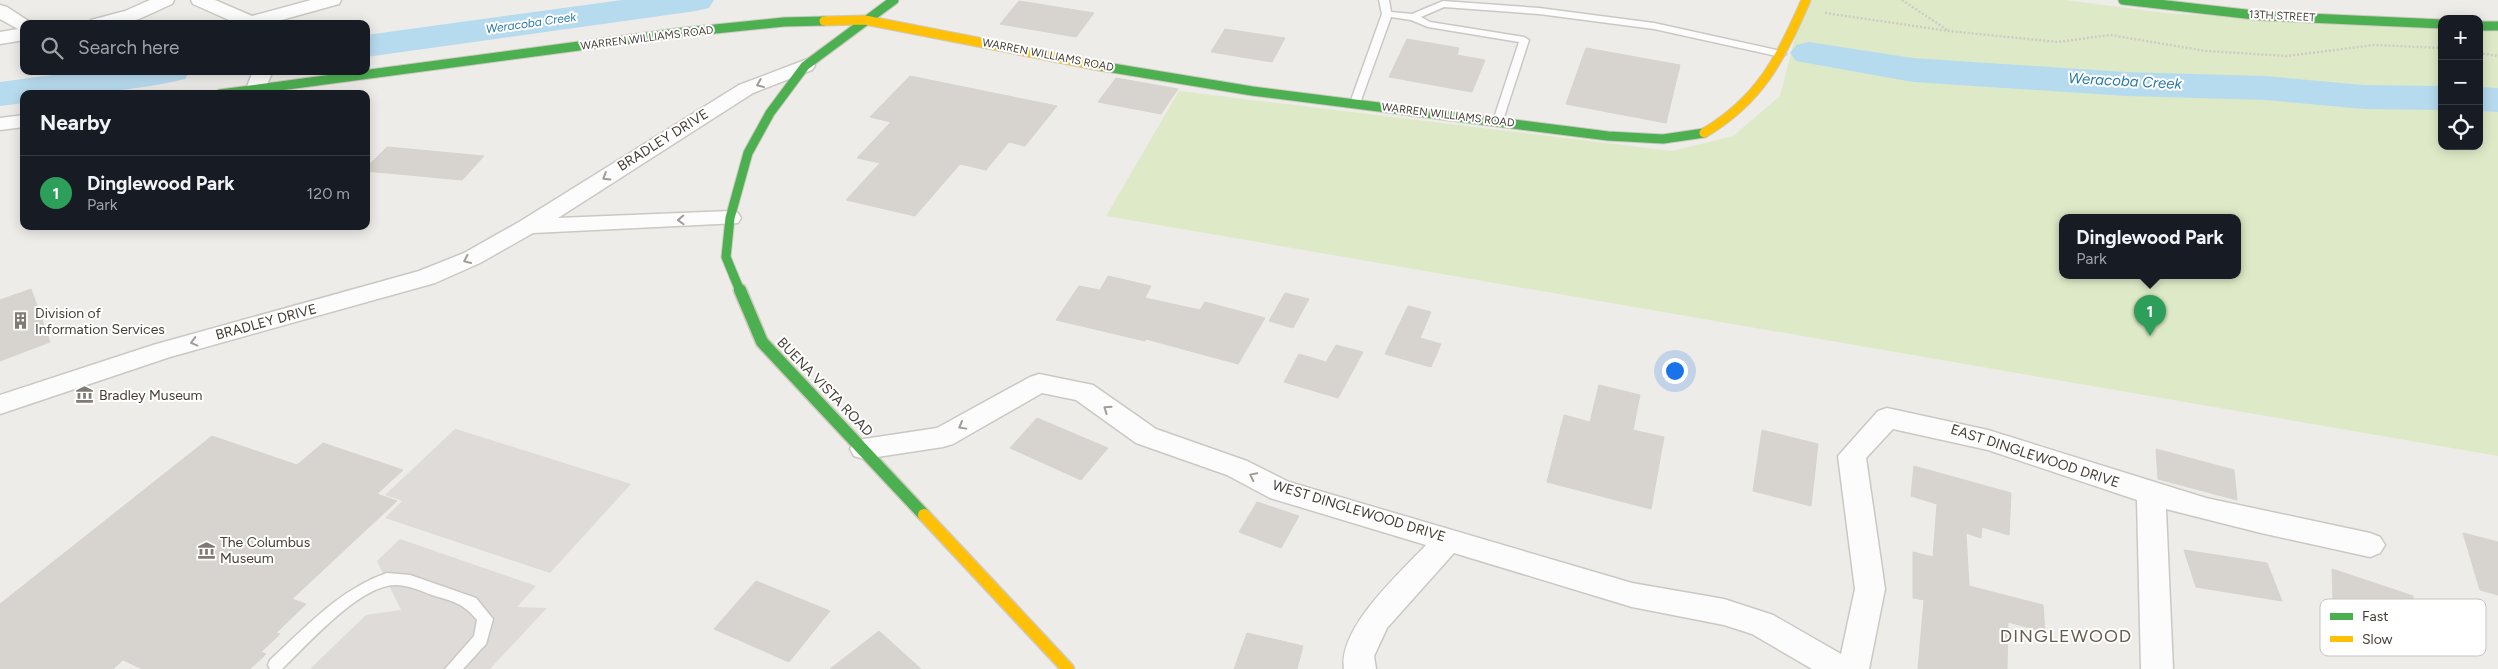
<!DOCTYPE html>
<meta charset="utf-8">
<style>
:root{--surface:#171b24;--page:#242831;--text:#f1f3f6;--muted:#9ea1a6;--line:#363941;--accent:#807a73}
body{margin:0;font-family:Figtree,sans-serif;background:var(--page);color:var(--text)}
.controls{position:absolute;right:15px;top:15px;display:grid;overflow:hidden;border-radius:10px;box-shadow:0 2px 12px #0003}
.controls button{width:45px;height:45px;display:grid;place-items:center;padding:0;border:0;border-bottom:1px solid var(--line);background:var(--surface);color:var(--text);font:25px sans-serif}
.you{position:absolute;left:1674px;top:370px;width:18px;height:18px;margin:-12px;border:4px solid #fff;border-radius:50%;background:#1a73e8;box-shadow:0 0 0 8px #1a73e833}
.badge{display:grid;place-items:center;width:32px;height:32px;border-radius:50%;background:var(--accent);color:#fff;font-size:16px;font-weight:700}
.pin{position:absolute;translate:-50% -41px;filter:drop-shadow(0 1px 2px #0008)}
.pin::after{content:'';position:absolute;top:26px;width:18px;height:15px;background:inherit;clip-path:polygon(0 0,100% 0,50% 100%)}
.popup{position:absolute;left:2059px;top:214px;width:182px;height:65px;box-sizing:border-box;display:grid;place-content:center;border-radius:10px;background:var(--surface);filter:drop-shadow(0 1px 4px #0005);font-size:16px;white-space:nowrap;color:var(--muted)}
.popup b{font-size:19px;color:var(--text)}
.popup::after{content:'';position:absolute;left:50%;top:100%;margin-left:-10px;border:10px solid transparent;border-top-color:var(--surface)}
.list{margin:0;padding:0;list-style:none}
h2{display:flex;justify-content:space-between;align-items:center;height:65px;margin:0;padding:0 20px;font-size:21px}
h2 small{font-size:16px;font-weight:400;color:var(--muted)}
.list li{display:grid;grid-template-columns:32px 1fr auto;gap:15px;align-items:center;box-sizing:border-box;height:75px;padding:0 20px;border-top:1px solid var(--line)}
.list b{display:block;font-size:19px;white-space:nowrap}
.list p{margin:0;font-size:16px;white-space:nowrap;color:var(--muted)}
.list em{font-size:16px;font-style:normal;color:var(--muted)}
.icon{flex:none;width:28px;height:28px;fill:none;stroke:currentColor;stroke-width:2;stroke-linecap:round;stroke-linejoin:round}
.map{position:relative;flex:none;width:2498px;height:669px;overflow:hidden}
.search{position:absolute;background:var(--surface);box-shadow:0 2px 12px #0003;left:20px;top:20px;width:350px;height:55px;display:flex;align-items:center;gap:12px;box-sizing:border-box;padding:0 18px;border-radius:10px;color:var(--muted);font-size:19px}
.panel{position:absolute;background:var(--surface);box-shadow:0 2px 12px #0003;left:20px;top:90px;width:350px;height:140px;border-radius:10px}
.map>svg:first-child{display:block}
</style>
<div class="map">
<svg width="2498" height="669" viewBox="0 0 2498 669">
<rect width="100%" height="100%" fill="#eeece8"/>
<path fill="#deeac7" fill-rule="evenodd" d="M 1810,0 L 2065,0 L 2166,13 L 2442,29 L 2442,146 L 2479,146 L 2479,31 L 2498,32 L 2498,456 L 1106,216 L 1179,91 L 1672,151 L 1733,136 L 1780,96 L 1802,10 ZM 2062,217 L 2238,217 L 2238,275 L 2062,275 Z"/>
<g fill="#dedbd8">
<polygon points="455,429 456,429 631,484 550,573 385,518 402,501 385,495"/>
<polygon points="400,539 536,586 517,607 547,608 490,669 310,669 366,615 401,610 377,561"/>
</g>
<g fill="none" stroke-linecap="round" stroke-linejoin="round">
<g fill="#b7dbee" fill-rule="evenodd">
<polygon points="622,0 714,0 709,8 696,11 366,57 366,35"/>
<polygon points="1809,42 1913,58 2126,72 2265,76 2364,85 2442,86 2442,110 2364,109 2265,100 2126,96 1913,82 1796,61 1790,53 1796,45"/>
<path d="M 82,71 L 190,71 L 185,79 C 132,92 78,94 24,94 L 24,103 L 0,106 L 0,82 Z"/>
<polygon points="2479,87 2498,88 2498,112 2479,111"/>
</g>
</g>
<g fill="#d7d3cf" stroke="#d7d3ce">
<polygon points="1019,1 1038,4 1094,13 1076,37 1000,24"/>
<polygon points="1225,29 1285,38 1272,62 1211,52"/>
<polygon points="1407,39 1459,48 1457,55 1485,60 1472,92 1389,77"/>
<polygon points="1586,48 1680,65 1666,123 1566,104"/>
<polygon points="910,76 1057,106 1025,146 1009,142 986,170 960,164 915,216 846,200 880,163 857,158 891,122 870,117"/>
<polygon points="1116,78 1133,81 1178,89 1161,114 1098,102"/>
<polygon points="387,147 484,156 462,180 366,171 366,168"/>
<polygon points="1108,276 1151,286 1145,298 1200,310 1205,302 1265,318 1238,364 1146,339 1145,341 1056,320 1079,286 1100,290"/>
<polygon points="31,289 50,342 0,361 0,300"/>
<polygon points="1285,293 1309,299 1293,328 1269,321"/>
<polygon points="1408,306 1431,312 1420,338 1441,344 1431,367 1385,354"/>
<polygon points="1336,345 1363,352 1338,398 1284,382 1299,354 1326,362"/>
<polygon points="1599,385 1640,395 1633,430 1664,437 1651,509 1547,482 1564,415 1590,422"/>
<polygon points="1037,418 1108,448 1081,480 1010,448"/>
<polygon points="1762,430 1818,444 1811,506 1753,491"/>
<polygon points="212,436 297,465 323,443 403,470 377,494 397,501 292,599 306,604 276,633 280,634 261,652 266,654 250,669 142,669 123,660 113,669 0,669 0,604"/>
<polygon points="2156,449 2234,470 2237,500 2158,479"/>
<polygon points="1914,466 2011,493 2009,535 1982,527 1981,538 1966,533 1969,586 2043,605 2045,632 2008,622 2007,669 1918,669 1924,600 1913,598 1913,552 1933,557 1937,504 1911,496"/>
<polygon points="1257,502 1299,516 1281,548 1239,532"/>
<polygon points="2463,533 2498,542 2498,595 2480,590"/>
<polygon points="2184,550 2267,563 2282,601 2196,587"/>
<polygon points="2332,569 2413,596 2416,627 2333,599"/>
<polygon points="756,581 830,611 789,662 714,629"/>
<polygon points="879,631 921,669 830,669"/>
<polygon points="1247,633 1303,646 1297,669 1234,669"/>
</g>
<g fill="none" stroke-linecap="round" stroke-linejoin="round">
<defs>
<g id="lane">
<polygon points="1379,0 1389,0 1391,12 1412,14 1443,1 1539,8 1654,23 1781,51 1786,54 1781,57 1654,29 1539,14 1444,7 1421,17 1430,22 1524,37 1529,40 1502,123 1494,123 1493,121 1519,42 1428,27 1411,20 1391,17 1360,103 1355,106 1350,103 1382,14"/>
<path d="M 387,573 L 410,575 L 476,598 L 493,619 L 486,644 L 463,669 L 445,669 L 474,636 L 477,620 C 462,602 454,602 432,595 C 419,590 401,582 387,586 C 352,594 308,644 282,669 L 270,669 L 268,665 L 270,660 C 306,627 340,589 387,573 Z"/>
</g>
<g id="street">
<polygon points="150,0 174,0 172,4 139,19 121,24 89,24 91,20 125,11"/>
<polygon points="191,0 215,0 252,16 311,0 341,0 339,4 267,24 238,24 193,4"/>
<polygon points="0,5 7,7 33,24 24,24 24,40 0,44 0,32 18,29 0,19"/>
<polygon points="805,60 812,62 815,66 812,70 753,93 558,218 730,211 738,213 741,218 738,223 533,233 480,263 435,283 170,357 0,414 0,395 153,345 419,271 464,253 519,222 739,85"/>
<polygon points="253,71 273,71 263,93 251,94 246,89"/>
<polygon points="24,115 24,127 0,130 0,118"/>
<path d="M 1039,374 L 1093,385 L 1156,429 L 1247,461 L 1289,482 L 1632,583 L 1724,599 L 1773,615 L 1841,654 L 1855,589 L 1838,456 L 1878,411 L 1887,408 L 1988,430 L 2206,498 L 2370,533 L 2380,537 L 2385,545 L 2380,553 L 2370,557 L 2261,533 L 2166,509 L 2173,669 L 2141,669 L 2137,500 L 1988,450 L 1893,429 L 1866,458 L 1885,589 L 1869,669 L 1812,669 L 1752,634 L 1724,625 L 1632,607 L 1454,553 L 1387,628 L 1374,656 L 1376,669 L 1344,669 C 1338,628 1399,574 1426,545 L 1270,498 L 1227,475 L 1136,443 L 1076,400 L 1042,393 L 953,444 L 943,447 L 864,459 L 854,456 L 850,449 L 854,442 L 864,439 L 937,428 L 1030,377 Z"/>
</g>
<g id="fast-far1">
<polyline points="2123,0 2263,16 2442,24"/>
<polyline points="2479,26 2498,26"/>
<polyline points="1100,66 1252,91 1608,136 1663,139 1704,133"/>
<polyline points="220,94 676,33 784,22 824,21"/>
<polyline points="740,291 726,257 730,218 748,153 770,113 805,66 894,0"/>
</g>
<polyline id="fast" points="740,290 762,342 924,515"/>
<g id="slow-far1">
<polyline points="824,21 865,20 1100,66"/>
<path d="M 1704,133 C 1760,100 1781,58 1806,0"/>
</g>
<polyline id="slow" points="924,515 1068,669"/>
</defs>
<use href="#lane" stroke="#cbc8c4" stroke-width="3"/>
<use href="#street" stroke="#cbc8c4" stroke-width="3"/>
<use href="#fast-far1" stroke="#cec9bf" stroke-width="11"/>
<use href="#fast" stroke="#cec9bf" stroke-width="15"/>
<use href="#slow-far1" stroke="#cec9bf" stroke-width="11"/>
<use href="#slow" stroke="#cec9bf" stroke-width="15"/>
<g stroke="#cecac6" stroke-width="2.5" stroke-dasharray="2 2" stroke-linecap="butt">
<polyline points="1902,0 1949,31"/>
<polyline points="1825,13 1949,31 2058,42 2110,35 2206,51 2287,56 2375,45 2442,48"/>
<polyline points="2479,53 2498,56"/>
</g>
<use href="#lane" fill="#fcfcfc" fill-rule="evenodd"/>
<use href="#street" fill="#fcfcfc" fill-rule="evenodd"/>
<use href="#fast-far1" stroke="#4caf50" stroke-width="9"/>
<use href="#fast" stroke="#4caf50" stroke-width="12"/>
<use href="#slow-far1" stroke="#ffc107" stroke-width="9"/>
<use href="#slow" stroke="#ffc107" stroke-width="12"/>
</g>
<defs><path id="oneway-chevron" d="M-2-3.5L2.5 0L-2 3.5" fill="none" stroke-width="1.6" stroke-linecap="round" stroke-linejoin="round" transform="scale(1.25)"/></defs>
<g stroke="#a09c98">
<use href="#oneway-chevron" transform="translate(760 84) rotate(158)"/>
<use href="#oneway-chevron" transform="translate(606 177) rotate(148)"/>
<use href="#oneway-chevron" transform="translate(681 220) rotate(178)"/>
<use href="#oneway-chevron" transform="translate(467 260) rotate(155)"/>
<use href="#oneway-chevron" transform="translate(194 342) rotate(165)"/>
<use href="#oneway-chevron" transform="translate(1107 409) rotate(-145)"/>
<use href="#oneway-chevron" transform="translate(962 426) rotate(151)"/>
<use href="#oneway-chevron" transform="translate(1253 476) rotate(-154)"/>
</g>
<defs>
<symbol id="building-bare" viewBox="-9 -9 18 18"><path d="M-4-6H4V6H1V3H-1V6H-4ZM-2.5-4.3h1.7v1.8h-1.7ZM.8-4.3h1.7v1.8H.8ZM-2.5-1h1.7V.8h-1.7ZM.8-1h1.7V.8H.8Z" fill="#807a73" stroke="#fff" stroke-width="2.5" paint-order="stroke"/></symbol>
<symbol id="museum-bare" viewBox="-9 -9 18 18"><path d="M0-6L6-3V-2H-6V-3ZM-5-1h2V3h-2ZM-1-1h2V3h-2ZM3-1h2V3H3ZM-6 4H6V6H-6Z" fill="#807a73" stroke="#fff" stroke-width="2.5" paint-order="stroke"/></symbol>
</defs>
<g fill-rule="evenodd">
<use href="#building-bare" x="8" y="308" width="25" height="25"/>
<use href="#museum-bare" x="72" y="382" width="25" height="25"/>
<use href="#museum-bare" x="194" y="538" width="25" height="25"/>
</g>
<g text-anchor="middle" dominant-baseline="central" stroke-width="4" stroke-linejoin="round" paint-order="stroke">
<g font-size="11" fill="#453d34" stroke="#fff">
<text transform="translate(2282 16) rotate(3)">13TH STREET</text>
<text transform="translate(647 38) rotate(-7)">WARREN WILLIAMS ROAD</text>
<text transform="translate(1048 55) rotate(11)">WARREN WILLIAMS ROAD</text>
<text transform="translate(1448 115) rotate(7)">WARREN WILLIAMS ROAD</text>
</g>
<g font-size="12" font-style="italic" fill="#2b7ba9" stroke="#fff">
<text transform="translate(531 23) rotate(-8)">Weracoba Creek</text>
</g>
<g font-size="14" fill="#453d34" stroke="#fff">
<text transform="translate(663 140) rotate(-32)">BRADLEY DRIVE</text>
<text transform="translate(266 322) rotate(-15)">BRADLEY DRIVE</text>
<text transform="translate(825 387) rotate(46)">BUENA VISTA ROAD</text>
<text transform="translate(2035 456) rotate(18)">EAST DINGLEWOOD DRIVE</text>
<text transform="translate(1359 511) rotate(17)">WEST DINGLEWOOD DRIVE</text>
</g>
<g font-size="14" fill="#453d34" stroke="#fff" text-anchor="start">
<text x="35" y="313">Division of<tspan x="35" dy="16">Information Services</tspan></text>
<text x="99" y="395">Bradley Museum</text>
<text x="220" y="542">The Columbus<tspan x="220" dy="16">Museum</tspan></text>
</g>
<g font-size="15" font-style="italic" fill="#2b7ba9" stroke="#fff">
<text transform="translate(2125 81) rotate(3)">Weracoba Creek</text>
</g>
<g font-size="18" letter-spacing="1" fill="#685b4b" stroke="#fff">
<text x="2066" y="636">DINGLEWOOD</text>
</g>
</g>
<rect x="2320" y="599" width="166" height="57" rx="8" fill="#fff" stroke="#c7c5c2" stroke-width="1"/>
<rect x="2330" y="613" width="23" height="7" fill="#4caf50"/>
<rect x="2330" y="636" width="23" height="6" fill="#ffc107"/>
<g font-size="14" fill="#453d34">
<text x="2362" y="621">Fast</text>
<text x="2362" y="644">Slow</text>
</g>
</svg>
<div class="controls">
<button>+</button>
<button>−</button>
<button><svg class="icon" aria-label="locate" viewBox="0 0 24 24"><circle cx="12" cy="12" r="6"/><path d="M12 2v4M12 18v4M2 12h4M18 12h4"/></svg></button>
</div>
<div class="you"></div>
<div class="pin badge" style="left:2150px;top:336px;background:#2e9e5b">1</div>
<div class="popup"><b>Dinglewood Park</b>Park</div>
<div class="search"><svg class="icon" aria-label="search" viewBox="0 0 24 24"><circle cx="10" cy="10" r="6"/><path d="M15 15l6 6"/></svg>Search here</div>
<section class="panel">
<h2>Nearby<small></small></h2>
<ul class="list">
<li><span class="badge" style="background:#2e9e5b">1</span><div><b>Dinglewood Park</b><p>Park</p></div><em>120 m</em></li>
</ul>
</section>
</div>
